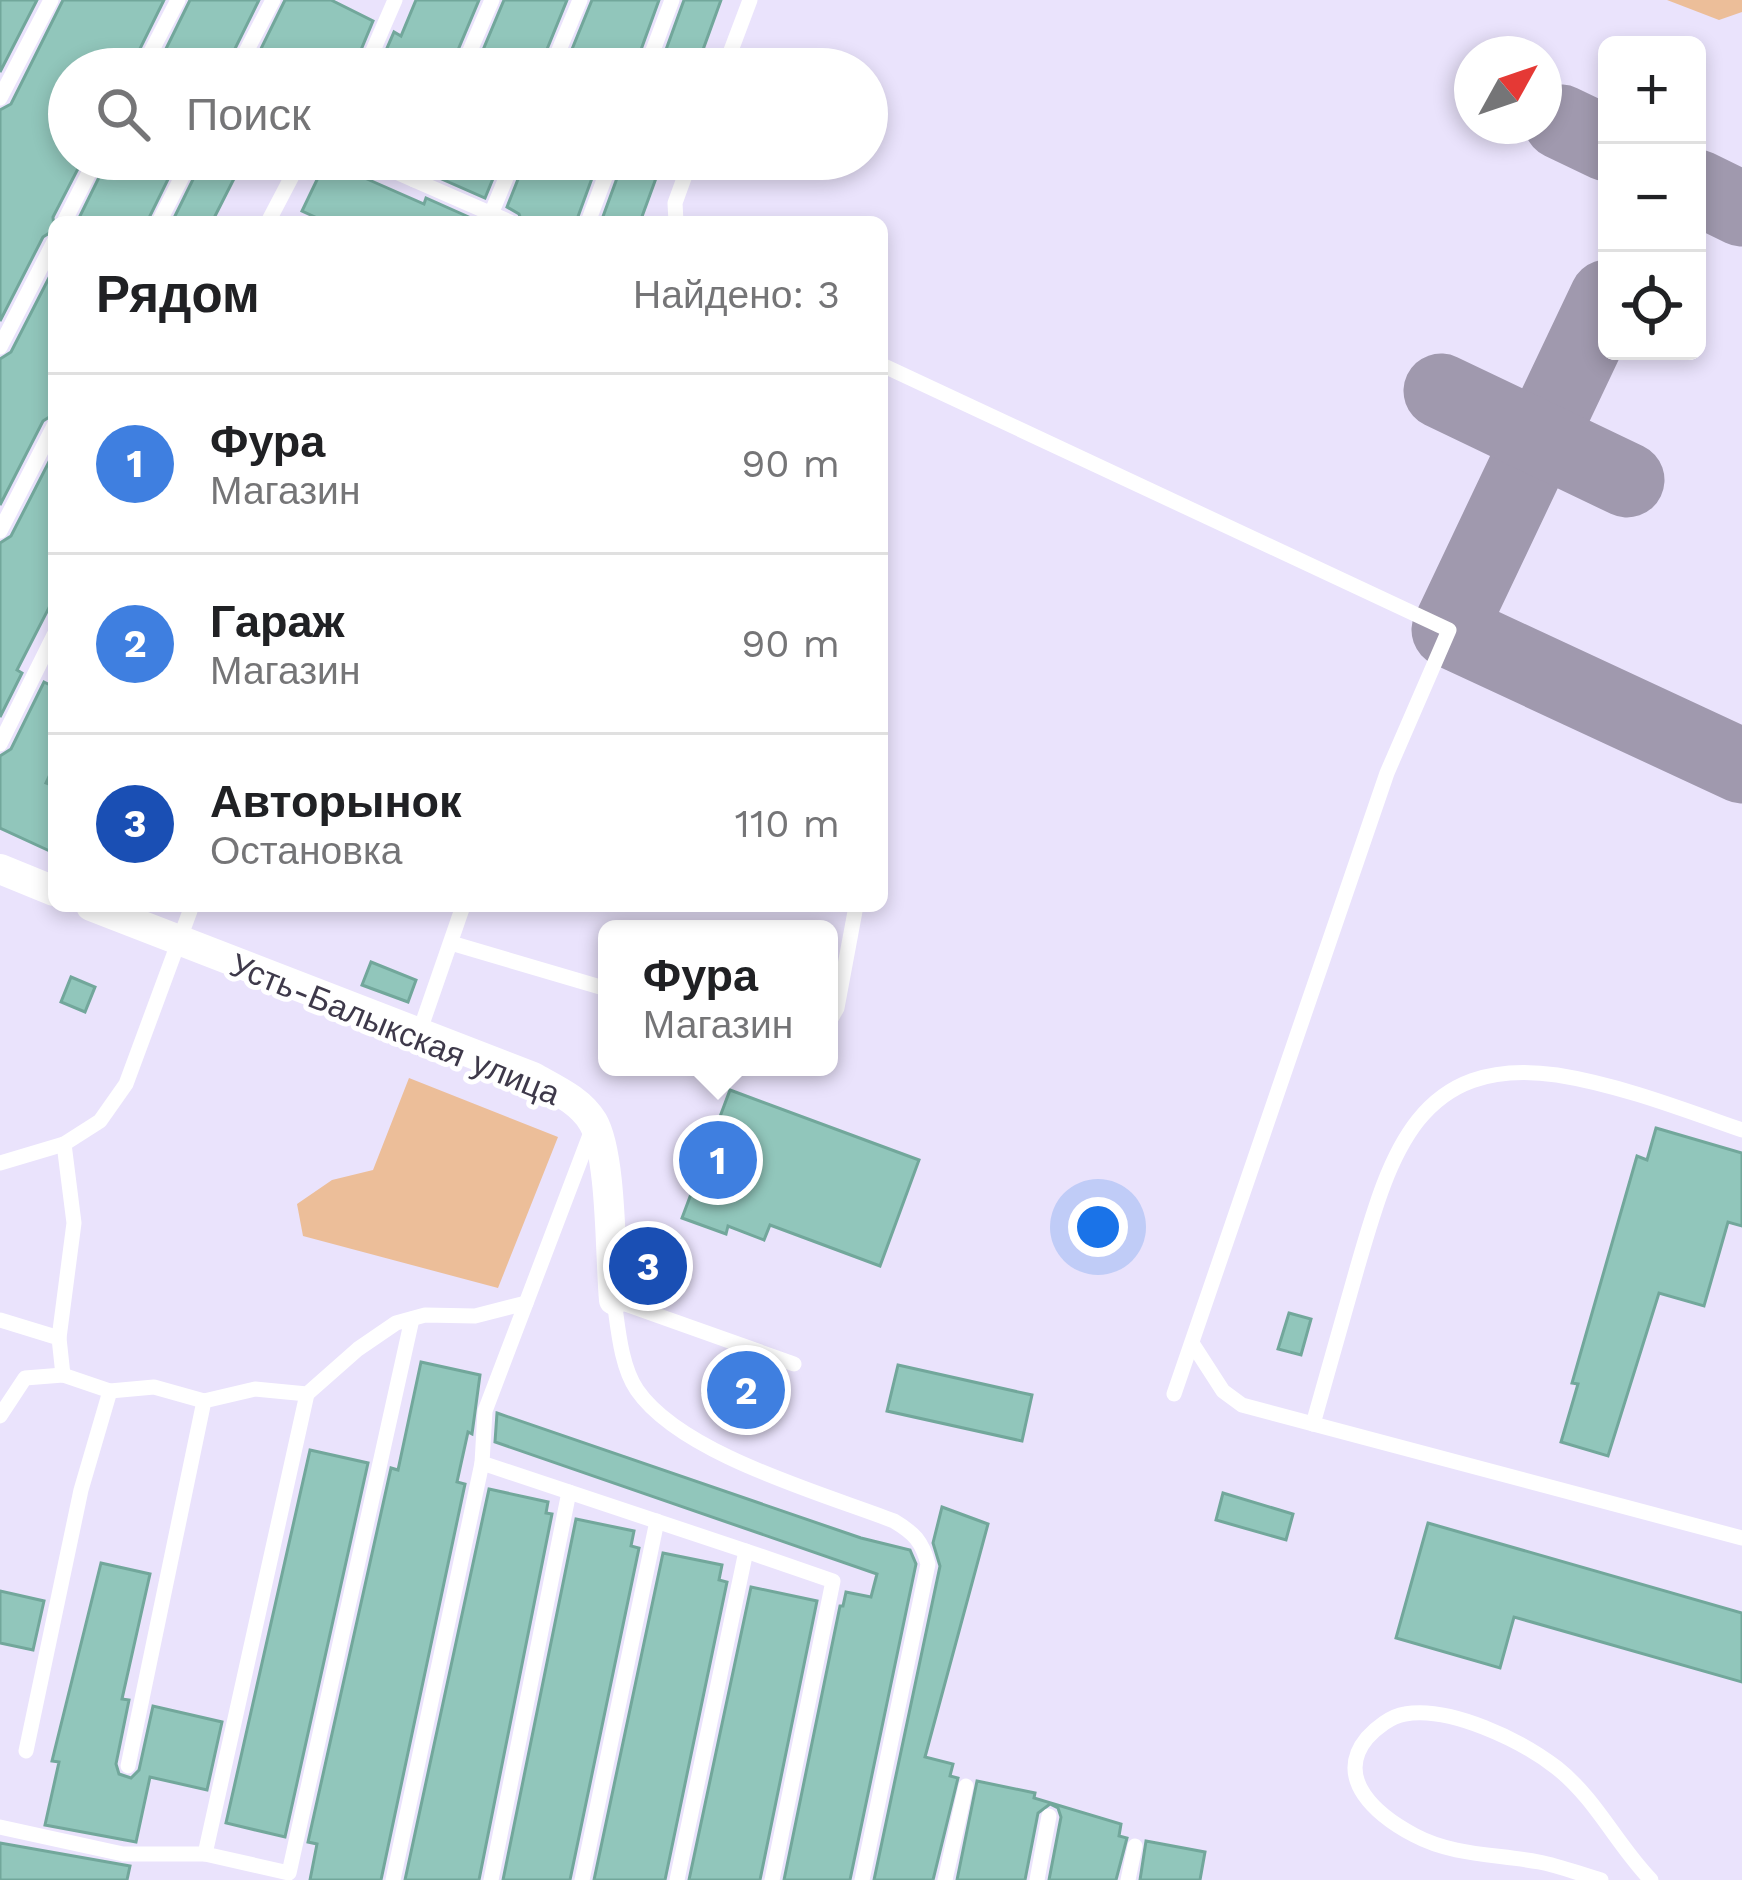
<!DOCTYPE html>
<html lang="ru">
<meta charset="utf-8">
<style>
:root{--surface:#fff;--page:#f2f2f2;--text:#202124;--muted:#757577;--line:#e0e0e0;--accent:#1a73e8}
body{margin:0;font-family:"Work Sans",sans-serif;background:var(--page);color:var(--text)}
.controls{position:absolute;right:36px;top:36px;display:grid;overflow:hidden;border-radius:18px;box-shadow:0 6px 18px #0003}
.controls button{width:108px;height:108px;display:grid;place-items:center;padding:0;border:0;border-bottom:3px solid var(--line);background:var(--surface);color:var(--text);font:60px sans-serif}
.compass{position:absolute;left:1454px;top:36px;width:108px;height:108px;border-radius:50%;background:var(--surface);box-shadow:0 6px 18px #0003;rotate:50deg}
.you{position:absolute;left:1098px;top:1227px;width:42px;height:42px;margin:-30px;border:9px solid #fff;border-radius:50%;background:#1a73e8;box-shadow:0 0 0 18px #1a73e833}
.badge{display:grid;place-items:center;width:78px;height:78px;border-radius:50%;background:var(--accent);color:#fff;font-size:39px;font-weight:700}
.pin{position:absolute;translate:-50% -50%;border:6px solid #fff;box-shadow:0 3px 12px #0006}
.popup{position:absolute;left:598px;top:920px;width:240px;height:156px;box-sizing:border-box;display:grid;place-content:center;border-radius:18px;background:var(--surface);filter:drop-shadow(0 3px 9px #0005);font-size:39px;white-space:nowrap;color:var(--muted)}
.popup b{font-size:45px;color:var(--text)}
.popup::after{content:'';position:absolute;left:50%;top:100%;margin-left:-24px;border:24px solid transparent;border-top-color:var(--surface)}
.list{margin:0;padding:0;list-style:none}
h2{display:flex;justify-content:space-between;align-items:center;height:156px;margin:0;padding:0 48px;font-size:51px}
h2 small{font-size:39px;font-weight:400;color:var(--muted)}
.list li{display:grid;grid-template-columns:78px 1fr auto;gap:36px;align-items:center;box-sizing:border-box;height:180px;padding:0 48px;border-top:3px solid var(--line)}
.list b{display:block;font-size:45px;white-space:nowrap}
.list p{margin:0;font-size:39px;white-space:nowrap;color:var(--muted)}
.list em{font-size:39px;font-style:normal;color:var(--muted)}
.icon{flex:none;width:66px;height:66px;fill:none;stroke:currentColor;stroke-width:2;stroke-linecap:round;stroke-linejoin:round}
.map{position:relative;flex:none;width:1742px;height:1880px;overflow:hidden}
.search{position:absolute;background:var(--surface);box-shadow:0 6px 18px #0003;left:48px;top:48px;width:840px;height:132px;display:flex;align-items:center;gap:30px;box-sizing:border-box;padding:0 42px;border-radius:66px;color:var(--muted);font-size:45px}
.panel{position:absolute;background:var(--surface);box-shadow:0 6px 18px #0003;left:48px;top:216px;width:840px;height:696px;border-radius:18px}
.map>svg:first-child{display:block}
</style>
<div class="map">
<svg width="1742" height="1880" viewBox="0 0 1742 1880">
<rect width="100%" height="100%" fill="#eae3fc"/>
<g fill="#ecbe99">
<polygon points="1667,0 1742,0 1742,12 1719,20"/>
<polygon points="409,1078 558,1137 498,1288 303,1236 297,1204 332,1180 373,1170"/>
</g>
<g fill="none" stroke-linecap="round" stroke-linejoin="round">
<g stroke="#a099ae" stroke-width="75">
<polyline points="1561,122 1607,144"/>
<polyline points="1697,187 1742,209"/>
<polyline points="1607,297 1449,630 1742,766"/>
<polyline points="1441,391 1627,480"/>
</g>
</g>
<g fill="#91c6bb" stroke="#72a79b" stroke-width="3">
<polygon points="0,0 37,0 0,72"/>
<polygon points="63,0 164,0 130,69 69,69 69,159 83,159 53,217 54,230 43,237 0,321 0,110 11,104"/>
<polygon points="190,0 259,0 225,69 156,69"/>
<polygon points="285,0 331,0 373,21 353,69 251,69"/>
<polygon points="416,0 479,0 450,69 378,69 394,32 401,36"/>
<polygon points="504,0 567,0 539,69 475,69"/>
<polygon points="592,0 659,0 634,69 564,69"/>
<polygon points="684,0 721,0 696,69 659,69"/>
<polygon points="108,159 178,159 147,222 77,222"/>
<polygon points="203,159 244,159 212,222 172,222"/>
<polygon points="443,159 501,159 485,198 435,176"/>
<polygon points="526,159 599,159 576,222 522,222 519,214 507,207"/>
<polygon points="624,159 663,159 640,222 601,222"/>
<polygon points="326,161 424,204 426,198 480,222 326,222 302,211"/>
<polygon points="54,268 54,414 43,421 0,505 0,359 11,352"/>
<polygon points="54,452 54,598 17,670 22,673 0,717 0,543 11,536"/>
<polygon points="44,682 54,687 54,766 46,783 54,786 54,853 0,828 0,756 11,749"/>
<polygon points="371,962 416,980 408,1002 362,985"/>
<polygon points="71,977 95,987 85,1012 61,1002"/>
<polygon points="730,1090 919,1160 880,1266 770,1225 764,1240 728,1226 726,1234 682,1218"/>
<polygon points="1656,1128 1742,1153 1742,1226 1728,1222 1704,1306 1659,1293 1608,1456 1561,1442 1578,1384 1572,1383 1637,1156 1647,1160"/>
<polygon points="1289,1313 1311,1319 1301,1355 1278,1349"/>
<polygon points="421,1362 480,1375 472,1434 468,1432 457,1482 465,1484 381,1880 310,1880 317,1844 308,1842 391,1468 398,1470"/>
<polygon points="714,1363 788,1388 779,1417 703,1393"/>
<polygon points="898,1365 1032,1395 1022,1441 887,1411"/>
<polygon points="497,1413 861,1538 910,1550 916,1564 850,1880 784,1880 840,1606 843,1606 846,1592 871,1597 877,1574 495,1442"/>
<polygon points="310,1450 368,1463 285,1837 226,1823"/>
<polygon points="489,1489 548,1502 546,1513 552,1514 479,1880 405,1880"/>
<polygon points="1223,1493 1293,1514 1286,1540 1216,1520"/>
<polygon points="942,1507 988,1524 925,1757 953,1764 950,1776 958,1778 933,1880 874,1880 940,1566 933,1543"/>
<polygon points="576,1519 634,1531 631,1546 639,1548 570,1880 503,1880"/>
<polygon points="1428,1523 1742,1613 1742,1682 1514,1617 1500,1668 1396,1638"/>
<polygon points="663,1553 722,1565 719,1580 727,1582 665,1880 594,1880"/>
<polygon points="101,1563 150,1574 122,1699 129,1700 116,1764 119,1774 131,1778 139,1770 153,1706 222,1722 207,1790 150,1777 136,1842 45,1825 59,1762 52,1761"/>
<polygon points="751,1587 817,1601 760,1880 689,1880"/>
<polygon points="0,1591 44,1601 33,1650 0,1643"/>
<polygon points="977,1781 1035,1793 1034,1798 1121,1824 1119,1836 1127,1838 1116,1880 1049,1880 1061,1817 1058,1808 1050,1804 1038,1813 1025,1880 957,1880"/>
<polygon points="1146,1841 1205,1852 1200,1880 1140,1880"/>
<polygon points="0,1843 130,1866 127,1880 0,1880"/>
</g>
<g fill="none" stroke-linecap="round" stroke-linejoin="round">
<g stroke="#fff" stroke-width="15">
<polyline points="142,69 178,0"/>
<polyline points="237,69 273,0"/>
<polyline points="365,69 395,0"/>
<polyline points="462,69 492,0"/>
<polyline points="551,69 580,0"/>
<polyline points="646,69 672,0"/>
<polyline points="724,69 750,0"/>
<polyline points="0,98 51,0"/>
<polyline points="366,159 510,222"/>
<polyline points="414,180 424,159"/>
<polyline points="491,214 514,159"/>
<polyline points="64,222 96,159"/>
<polyline points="159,222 191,159"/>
<polyline points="268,222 301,159"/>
<polyline points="588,222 612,159"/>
<polyline points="676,222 675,203 691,159"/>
<polyline points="0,347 54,242"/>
<polyline points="882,365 1449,630 1387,773 1174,1394"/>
<polyline points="0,531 54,426"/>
<polyline points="0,744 54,635"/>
<polyline points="451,943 607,989"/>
<polyline points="829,1022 837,1008 856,906"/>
<polyline points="419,1033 463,906"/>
<polyline points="593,1127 485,1411 482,1463 746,1551 677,1880"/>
<polyline points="0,1163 64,1144"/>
<polyline points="0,1320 59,1338 63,1375"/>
<polyline points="59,1338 74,1223 64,1144 100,1121 126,1084 190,911"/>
<polyline points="1192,1343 1223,1391 1242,1405 1742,1538"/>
<path d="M 794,1364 L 614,1300 C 618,1328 621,1367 637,1390 C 681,1454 821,1493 894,1521 C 914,1533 922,1541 928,1564 L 862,1880"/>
<polyline points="307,1394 205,1854 289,1873 412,1319"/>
<polyline points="0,1416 25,1378 63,1375 110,1391 154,1387 204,1401 255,1389 307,1394 358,1349 396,1323 425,1315 475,1316 526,1303"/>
<path d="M 1313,1424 C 1328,1371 1343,1318 1358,1265 C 1390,1155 1418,1055 1557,1075 C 1620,1085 1682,1109 1742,1130"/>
<polyline points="746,1551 833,1581 772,1880"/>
<polyline points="26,1751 81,1490 110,1391"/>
<polyline points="128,1766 204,1401"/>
<polyline points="0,1827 123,1854 205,1854"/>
<polyline points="393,1880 482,1463"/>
<polyline points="491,1880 569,1492"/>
<polyline points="582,1880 657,1521"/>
<polyline points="945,1880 966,1786"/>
<polyline points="1037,1880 1049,1816"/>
<polyline points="1128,1880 1135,1846"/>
<path d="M 1601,1880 C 1580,1874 1560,1866 1539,1862 C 1497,1854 1453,1856 1414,1835 C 1378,1816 1333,1779 1367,1738 C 1376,1728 1391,1716 1405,1714 C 1450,1706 1521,1740 1557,1768 C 1596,1799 1617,1845 1651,1880"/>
</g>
<g stroke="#fff" stroke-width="30">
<polyline points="0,869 54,891"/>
<path d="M 91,906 L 533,1077 C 554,1089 580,1100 593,1122 C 612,1155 610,1258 614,1300"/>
</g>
</g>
<g text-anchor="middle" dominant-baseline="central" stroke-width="10" stroke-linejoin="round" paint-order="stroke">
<g font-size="33" fill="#3e394a" stroke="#fff">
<text transform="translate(395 1029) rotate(22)">Усть-Балыкская улица</text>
</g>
</g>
</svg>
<div class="controls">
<button>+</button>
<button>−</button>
<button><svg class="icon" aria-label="locate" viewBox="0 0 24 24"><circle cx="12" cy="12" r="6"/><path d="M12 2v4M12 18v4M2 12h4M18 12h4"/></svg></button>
</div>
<svg class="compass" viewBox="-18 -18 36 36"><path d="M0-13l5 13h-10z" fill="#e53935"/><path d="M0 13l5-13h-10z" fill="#757577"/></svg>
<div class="you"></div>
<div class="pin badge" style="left:718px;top:1160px;background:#3f7fe0">1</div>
<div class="popup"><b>Фура</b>Магазин</div>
<div class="pin badge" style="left:746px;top:1390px;background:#3f7fe0">2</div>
<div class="pin badge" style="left:648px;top:1266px;background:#1a4fb4">3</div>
<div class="search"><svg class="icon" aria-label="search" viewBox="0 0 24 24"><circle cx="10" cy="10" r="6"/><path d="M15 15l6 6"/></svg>Поиск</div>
<section class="panel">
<h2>Рядом<small>Найдено: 3</small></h2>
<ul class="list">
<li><span class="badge" style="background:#3f7fe0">1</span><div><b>Фура</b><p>Магазин</p></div><em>90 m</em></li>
<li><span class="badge" style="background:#3f7fe0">2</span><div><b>Гараж</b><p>Магазин</p></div><em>90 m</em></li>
<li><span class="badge" style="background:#1a4fb4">3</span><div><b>Авторынок</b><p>Остановка</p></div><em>110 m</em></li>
</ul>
</section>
</div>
